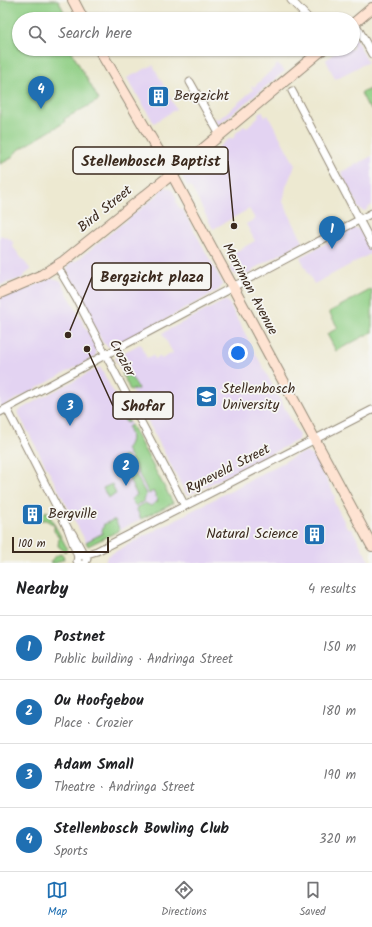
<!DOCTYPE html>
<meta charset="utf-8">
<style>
:root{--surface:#fff;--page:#f6f6f6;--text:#202124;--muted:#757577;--line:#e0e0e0;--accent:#1f6fb2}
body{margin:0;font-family:Kalam,sans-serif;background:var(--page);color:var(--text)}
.scale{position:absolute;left:12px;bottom:10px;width:97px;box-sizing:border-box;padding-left:4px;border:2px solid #3b2a1e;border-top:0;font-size:11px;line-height:14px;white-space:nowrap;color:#3b2a1e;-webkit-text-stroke:3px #f6f6f2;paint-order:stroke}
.you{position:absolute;left:238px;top:353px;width:14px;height:14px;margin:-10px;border:3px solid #fff;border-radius:50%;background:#1a73e8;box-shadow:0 0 0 6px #1a73e833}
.badge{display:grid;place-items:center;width:26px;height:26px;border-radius:50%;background:var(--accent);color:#fff;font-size:13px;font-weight:700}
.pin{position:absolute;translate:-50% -33px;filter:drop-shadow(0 1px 2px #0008)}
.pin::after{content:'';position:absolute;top:21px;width:14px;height:12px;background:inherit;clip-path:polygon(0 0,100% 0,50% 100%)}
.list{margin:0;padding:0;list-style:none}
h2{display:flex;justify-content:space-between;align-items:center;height:52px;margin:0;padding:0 16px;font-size:17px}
h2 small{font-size:13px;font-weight:400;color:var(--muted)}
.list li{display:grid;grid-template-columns:26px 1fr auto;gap:12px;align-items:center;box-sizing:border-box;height:64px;padding:0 16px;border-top:1px solid var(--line)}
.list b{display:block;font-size:15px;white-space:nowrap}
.list p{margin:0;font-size:13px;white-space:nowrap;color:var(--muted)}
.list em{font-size:13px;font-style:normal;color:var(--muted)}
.icon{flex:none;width:22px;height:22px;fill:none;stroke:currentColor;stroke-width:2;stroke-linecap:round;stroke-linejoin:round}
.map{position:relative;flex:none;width:372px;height:563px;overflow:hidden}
.search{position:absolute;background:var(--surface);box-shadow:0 1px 3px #0004;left:12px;right:12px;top:12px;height:44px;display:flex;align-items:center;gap:10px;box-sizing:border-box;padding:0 14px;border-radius:22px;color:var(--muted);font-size:15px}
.sheet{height:308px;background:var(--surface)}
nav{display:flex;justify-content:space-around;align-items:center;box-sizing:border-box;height:56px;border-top:1px solid var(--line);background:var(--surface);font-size:11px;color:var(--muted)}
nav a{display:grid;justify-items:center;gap:2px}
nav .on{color:var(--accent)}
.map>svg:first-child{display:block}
</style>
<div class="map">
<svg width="372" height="563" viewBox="0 0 372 563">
<rect width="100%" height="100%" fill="#f6f6f2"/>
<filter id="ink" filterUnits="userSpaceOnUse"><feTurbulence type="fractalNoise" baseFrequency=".025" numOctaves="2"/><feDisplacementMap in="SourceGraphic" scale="8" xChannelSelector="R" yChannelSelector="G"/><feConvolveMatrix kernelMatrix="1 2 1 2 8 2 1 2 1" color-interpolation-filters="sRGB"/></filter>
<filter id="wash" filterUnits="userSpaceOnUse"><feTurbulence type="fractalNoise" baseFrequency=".012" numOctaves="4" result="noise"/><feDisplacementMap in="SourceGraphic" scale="16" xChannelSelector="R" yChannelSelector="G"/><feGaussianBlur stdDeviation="0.9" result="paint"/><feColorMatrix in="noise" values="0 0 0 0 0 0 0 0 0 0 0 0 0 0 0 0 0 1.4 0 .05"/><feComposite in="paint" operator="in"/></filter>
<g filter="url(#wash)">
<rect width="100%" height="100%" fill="#ede9d1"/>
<g fill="#e3d3f2">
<polygon points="354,36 368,62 335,79 326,60 339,49 353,49 353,38"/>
<polygon points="278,64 285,71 222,122 221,126 219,127 213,118 219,119 253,90 251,86 252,85 254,87"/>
<polygon points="153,65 176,109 154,123 127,78"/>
<polygon points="262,111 265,117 268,115 295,165 286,187 283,202 303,242 253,269 252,273 243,277 240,277 233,273 231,269 233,266 228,256 255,241 246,224 255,219 249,209 213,229 191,187 187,186 182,176 185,170 195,162 214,151 226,141 231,138 232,139 236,135 235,134 244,126 246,128 259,116 258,114"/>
<polygon points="372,156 372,205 367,208 367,210 363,211 357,207 357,203 341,172"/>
<polygon points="165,187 169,188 173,191 177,199 176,202 180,209 183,210 221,280 222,285 219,290 168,318 113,347 109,347 103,343 68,275 67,268 70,263 76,261 159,194 159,190"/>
<polygon points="350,228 355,228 360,230 372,253 314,284 300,257 346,233 345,231"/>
<polygon points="0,235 10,239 14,244 13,247 31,270 23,276 23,278 0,285"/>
<polygon points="51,278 56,279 61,281 96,347 96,354 95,357 0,408 0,296 32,287"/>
<polygon points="224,301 227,301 230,305 299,435 298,440 189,495 186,494 115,359 117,356 140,344 147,358 153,355 155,359 160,356 161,359 173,353 162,333"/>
<polygon points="100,367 173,503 88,546 17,411"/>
<polygon points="305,452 313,456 315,458 335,496 334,502 347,527 352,529 370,563 105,563 107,556 297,455"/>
</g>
<g fill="#90cf85" stroke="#667c52">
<polygon points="0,0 58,0 68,19 19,19 19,49 70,49 99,100 64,119 65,122 17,151 10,159 0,164"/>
<polygon points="372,88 372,109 368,107 361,93"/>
<polygon points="372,289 372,332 336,351 327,334 338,328 329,312"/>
<path d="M 122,373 C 130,374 135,381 138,389 L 130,390 Z"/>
<polygon points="122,408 129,422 127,423 120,416 114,412"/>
<path d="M 131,425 L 173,503 L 141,519 L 137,510 L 137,508 L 145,503 L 151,506 L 158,501 L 153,491 L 149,494 L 126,449 C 133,441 131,435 128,427 Z"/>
<polygon points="124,456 126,456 146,494 144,501 135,506 131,499 137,495 119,459"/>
<polygon points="112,484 116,494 108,498 103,488"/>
<polygon points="47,511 67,548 65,552 58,546 59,537 54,531 54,525 46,520 30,520"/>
<polygon points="113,520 115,520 120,530 88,546 86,542 103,533 102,531 104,524"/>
<polygon points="60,554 63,555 64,559 56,563 50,563 54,557"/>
</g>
</g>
<g filter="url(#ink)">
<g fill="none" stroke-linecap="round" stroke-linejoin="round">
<defs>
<g id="street">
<polyline points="291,0 309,19"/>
<polyline points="355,23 372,54"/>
<polyline points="190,82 220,135"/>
<polyline points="292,91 372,244"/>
<polyline points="57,266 76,298 185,506"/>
<polyline points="7,409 68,529 78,557"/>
<polyline points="0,412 105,355 372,213"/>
<polyline points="72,533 84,555"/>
<polyline points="84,555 97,551 372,410"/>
<polyline points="79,563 77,561 78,557 83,555 87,559 85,563"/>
</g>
<g id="secondary">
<polyline points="73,0 83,19"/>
<polyline points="353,24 372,8"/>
<polyline points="99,49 172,174 372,546"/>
<polyline points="0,293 42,275 64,261 197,154 323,49"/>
</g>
</defs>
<use href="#street" stroke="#948a78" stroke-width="9"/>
<use href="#secondary" stroke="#948a78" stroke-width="12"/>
<use href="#street" stroke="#fff" stroke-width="7"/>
<use href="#secondary" stroke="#fee3d2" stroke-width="10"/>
</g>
</g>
<defs>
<symbol id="building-square" viewBox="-11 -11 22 22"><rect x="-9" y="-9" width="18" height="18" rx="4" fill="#1f6fb2" stroke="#f6f6f2"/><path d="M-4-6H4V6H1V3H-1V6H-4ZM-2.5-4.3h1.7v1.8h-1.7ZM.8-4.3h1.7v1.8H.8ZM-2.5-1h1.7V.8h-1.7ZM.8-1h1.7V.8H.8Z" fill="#fff"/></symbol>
<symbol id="university-square" viewBox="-11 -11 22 22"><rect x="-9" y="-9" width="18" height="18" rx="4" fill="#1f6fb2" stroke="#f6f6f2"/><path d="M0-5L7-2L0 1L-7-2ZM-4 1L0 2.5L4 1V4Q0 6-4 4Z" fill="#fff"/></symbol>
</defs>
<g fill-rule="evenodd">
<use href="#building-square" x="146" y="84" width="25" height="25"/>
<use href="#university-square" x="194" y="384" width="25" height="25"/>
<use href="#building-square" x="20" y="502" width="25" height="25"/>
<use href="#building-square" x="302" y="522" width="25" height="25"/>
</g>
<g text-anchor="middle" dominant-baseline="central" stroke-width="3.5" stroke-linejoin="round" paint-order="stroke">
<g font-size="14" fill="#3b2a1e" stroke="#f6f6f2" text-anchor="start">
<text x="174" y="96">Bergzicht</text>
<text x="222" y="389">Stellenbosch<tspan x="222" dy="16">University</tspan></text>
<text x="48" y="514">Bergville</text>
<text x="298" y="534" text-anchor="end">Natural Science</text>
</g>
<g font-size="14" fill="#3b2a1e" stroke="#f6f6f2">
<text transform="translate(105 209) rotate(-39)">Bird Street</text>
<text transform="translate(250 289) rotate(62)">Merriman Avenue</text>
<text transform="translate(122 358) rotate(62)">Crozier</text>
<text transform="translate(228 469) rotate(-27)">Ryneveld Street</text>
</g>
</g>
<path fill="none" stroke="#3b2a1e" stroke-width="1.5" d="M234 226L228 161M68 335L92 277M87 349L113 406"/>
<g fill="#3b2a1e" stroke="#f6f6f2" stroke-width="1.5">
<circle cx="234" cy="226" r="4"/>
<circle cx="68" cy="335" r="4"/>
<circle cx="87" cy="349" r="4"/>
</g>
<g fill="#f6f6f2" stroke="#3b2a1e" stroke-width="1.5">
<rect x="73" y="147" width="155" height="27" rx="4"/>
<rect x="92" y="263" width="119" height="27" rx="4"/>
<rect x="113" y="392" width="60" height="27" rx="4"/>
</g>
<g font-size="15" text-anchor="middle" font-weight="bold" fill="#3b2a1e">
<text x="151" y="166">Stellenbosch Baptist</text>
<text x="152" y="282">Bergzicht plaza</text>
<text x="143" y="411">Shofar</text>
</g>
</svg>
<div class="scale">100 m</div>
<div class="you"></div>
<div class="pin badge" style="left:332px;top:249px">1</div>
<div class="pin badge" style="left:126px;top:486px">2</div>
<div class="pin badge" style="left:70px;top:426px">3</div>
<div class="pin badge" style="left:41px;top:109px">4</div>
<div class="search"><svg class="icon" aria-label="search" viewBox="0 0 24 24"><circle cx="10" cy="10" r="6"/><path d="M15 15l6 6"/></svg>Search here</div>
</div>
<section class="sheet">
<h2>Nearby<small>4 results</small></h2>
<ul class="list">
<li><span class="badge">1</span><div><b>Postnet</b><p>Public building · Andringa Street</p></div><em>150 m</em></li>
<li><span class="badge">2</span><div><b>Ou Hoofgebou</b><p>Place · Crozier</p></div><em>180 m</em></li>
<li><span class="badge">3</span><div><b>Adam Small</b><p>Theatre · Andringa Street</p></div><em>190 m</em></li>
<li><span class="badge">4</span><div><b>Stellenbosch Bowling Club</b><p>Sports</p></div><em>320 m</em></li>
</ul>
</section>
<nav>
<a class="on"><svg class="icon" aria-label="map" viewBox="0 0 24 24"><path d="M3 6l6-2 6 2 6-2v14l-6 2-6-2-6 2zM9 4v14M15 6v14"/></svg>Map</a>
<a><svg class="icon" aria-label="directions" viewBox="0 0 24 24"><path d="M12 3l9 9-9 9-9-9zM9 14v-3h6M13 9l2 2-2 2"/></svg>Directions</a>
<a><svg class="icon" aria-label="saved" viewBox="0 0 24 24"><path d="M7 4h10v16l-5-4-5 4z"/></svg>Saved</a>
</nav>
